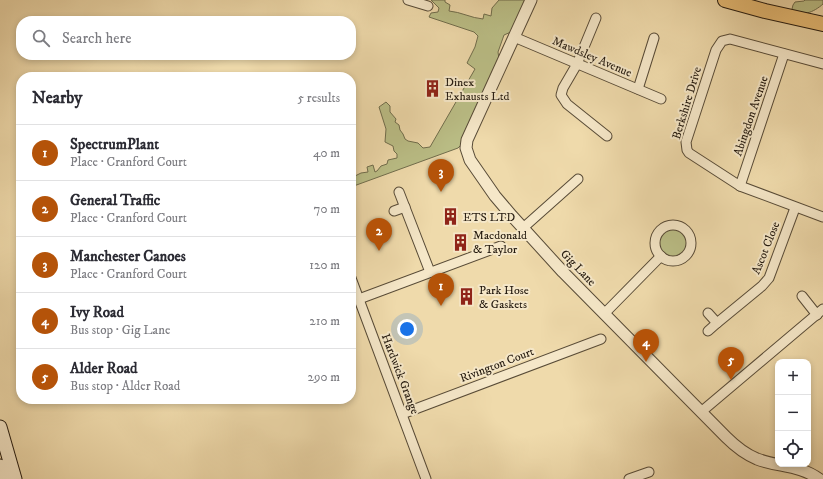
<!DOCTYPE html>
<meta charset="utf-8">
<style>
:root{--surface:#fff;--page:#f7f7f7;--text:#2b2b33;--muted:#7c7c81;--line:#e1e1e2;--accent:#b45309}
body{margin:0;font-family:"IM FELL DW Pica",serif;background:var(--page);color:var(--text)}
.controls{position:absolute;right:12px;bottom:12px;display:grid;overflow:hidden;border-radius:8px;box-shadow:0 2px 6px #0003}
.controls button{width:36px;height:36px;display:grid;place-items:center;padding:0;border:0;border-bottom:1px solid var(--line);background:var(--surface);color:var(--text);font:20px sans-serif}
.you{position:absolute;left:407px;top:329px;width:14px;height:14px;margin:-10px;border:3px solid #fff;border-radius:50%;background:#1a73e8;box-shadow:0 0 0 6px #1a73e833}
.badge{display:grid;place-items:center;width:26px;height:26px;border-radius:50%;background:var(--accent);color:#fff;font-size:13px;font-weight:700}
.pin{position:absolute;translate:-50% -33px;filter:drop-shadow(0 1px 2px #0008)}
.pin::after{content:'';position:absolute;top:21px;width:14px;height:12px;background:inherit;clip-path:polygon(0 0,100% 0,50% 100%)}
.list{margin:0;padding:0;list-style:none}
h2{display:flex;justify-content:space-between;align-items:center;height:52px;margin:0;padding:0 16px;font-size:17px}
h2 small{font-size:13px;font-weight:400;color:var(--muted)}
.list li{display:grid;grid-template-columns:26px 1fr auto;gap:12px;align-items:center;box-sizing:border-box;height:56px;padding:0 16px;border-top:1px solid var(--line)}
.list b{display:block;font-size:15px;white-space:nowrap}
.list p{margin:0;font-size:13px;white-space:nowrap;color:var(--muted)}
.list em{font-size:13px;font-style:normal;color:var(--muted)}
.icon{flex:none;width:22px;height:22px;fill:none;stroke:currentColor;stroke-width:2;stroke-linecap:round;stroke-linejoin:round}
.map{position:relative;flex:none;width:823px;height:479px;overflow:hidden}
.search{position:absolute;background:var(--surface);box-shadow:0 2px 6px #0003;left:16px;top:16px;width:340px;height:44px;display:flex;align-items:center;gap:10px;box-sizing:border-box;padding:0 14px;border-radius:16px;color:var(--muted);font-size:15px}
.panel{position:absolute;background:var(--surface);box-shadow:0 2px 6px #0003;left:16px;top:72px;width:340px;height:332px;border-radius:16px}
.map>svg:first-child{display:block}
</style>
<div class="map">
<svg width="823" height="479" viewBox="0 0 823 479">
<rect width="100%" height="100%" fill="#efdaab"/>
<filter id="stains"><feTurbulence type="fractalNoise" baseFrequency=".005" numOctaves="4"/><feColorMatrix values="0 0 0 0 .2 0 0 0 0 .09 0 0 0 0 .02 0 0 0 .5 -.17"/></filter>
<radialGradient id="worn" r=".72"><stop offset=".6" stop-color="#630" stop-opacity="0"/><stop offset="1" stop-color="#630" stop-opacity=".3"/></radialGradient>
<g fill="#bbbf87" stroke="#706d4c">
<path d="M 431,0 L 445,0 L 445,2 L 450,5 L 449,11 C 461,12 471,18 483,19 L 484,14 L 491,16 L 492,8 L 499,0 L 527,0 L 511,32 L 504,35 L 498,52 L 499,59 L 463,143 L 458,148 L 351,187 L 351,178 L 361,173 L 368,172 L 367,167 L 373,165 L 375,172 L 377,171 L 381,166 L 387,164 L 388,160 L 397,158 L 397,154 L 394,151 L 393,146 L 385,142 L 386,129 L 379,107 L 386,102 L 390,106 L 390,112 L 396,119 L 395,122 L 399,125 L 400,130 L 403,134 L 405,139 L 408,141 L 418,143 L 423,148 L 430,147 L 475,69 L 467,63 L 475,47 L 478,36 L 474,32 L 429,17 L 431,13 L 438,12 L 439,8 Z"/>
<path d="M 805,0 L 823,0 L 823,4 C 814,12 801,18 792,9 L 793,5 L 795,2 L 804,1 Z"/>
<circle cx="673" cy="243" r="14"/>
</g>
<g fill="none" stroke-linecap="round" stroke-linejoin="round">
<defs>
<g id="minor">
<polyline points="408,0 428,6"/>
<polyline points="596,18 577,64 563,88 561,95 567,104 607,136"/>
<polyline points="514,37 661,99"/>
<polyline points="823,64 730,39 722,41 716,50 686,142 687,150 689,153 740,186 823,217"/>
<polyline points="638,89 654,38"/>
<polyline points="740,186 784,54"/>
<polyline points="399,192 430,272"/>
<polyline points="394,211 405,207"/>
<circle cx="673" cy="243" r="18"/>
<polyline points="523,228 578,179"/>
<polyline points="351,278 426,479"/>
<polyline points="802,296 817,315"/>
<polyline points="359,299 501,246"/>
<polyline points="604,314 661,256"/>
<polyline points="717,323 762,286 769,278 795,208"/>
<polyline points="708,331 717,323 708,313"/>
<polyline points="701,412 823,309"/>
<polyline points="402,414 601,339"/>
<polyline points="629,479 649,472"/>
</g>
<path id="tertiary" d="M 531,0 L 467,140 L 466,148 L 470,160 L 495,196 L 512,216 L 563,272 L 726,437 C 735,446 745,454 757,459 C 778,467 800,465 819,479"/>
<g id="secondary">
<polyline points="0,427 15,479"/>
<polyline points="0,466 4,479"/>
</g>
<polyline id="primary" points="725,0 765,11 823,24"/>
</defs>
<use href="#minor" stroke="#584b37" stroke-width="11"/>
<use href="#tertiary" stroke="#584b37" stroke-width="13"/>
<use href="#secondary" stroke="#251b10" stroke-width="15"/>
<use href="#primary" stroke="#251b10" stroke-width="16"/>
<use href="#minor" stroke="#f5e7c8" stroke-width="9"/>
<use href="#tertiary" stroke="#f5e7c8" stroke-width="11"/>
<use href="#secondary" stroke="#f5e7c8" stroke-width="13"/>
<use href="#primary" stroke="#e8bd76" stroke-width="14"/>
</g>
<defs>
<symbol id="building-bare" viewBox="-9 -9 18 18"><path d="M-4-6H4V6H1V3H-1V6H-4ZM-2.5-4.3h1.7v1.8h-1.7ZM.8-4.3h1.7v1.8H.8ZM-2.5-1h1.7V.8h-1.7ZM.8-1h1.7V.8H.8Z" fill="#8f2418" stroke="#f5e7c8" stroke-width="2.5" paint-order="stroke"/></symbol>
</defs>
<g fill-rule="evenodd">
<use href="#building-bare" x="420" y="76" width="25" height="25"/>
<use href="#building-bare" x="438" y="204" width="25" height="25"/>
<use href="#building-bare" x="448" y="230" width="25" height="25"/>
<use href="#building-bare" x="454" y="284" width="25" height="25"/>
</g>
<g text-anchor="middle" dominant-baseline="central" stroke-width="4" stroke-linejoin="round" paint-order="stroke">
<g font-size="12" fill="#251b10" stroke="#f5e7c8">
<text transform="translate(592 57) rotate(23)">Mawdsley Avenue</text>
<text transform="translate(687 103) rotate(-73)">Berkshire Drive</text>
<text transform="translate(751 116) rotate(-71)">Abingdon Avenue</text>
<text transform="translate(766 248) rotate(-68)">Ascot Close</text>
<text transform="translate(578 268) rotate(46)">Gig Lane</text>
<text transform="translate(497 365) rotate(-21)">Rivington Court</text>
<text transform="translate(400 374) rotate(69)">Hardwick Grange</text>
</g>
<g font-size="12" fill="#251b10" stroke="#f5e7c8" text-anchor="start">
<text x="445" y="82">Dinex<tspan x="445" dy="14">Exhausts Ltd</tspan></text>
<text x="463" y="217">ETS LTD</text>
<text x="473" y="235">Macdonald<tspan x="473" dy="14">&amp; Taylor</tspan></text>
<text x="479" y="290">Park Hose<tspan x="479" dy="14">&amp; Gaskets</tspan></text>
</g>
</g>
<rect width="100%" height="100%" filter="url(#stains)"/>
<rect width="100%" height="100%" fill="url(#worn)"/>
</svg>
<div class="controls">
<button>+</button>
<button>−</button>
<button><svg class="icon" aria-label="locate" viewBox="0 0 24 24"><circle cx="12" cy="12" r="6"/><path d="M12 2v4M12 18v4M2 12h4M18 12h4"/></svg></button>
</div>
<div class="you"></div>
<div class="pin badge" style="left:441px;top:306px">1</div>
<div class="pin badge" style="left:379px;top:251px">2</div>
<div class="pin badge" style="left:441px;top:192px">3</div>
<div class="pin badge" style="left:646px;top:362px">4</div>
<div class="pin badge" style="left:731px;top:380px">5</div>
<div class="search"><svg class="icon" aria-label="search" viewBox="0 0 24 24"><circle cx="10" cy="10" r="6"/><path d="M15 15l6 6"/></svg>Search here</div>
<section class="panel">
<h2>Nearby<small>5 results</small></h2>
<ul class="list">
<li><span class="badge">1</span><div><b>SpectrumPlant</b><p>Place · Cranford Court</p></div><em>40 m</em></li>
<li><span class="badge">2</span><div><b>General Traffic</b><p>Place · Cranford Court</p></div><em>70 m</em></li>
<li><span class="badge">3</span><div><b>Manchester Canoes</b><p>Place · Cranford Court</p></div><em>120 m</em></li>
<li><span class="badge">4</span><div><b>Ivy Road</b><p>Bus stop · Gig Lane</p></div><em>210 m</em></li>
<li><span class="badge">5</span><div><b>Alder Road</b><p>Bus stop · Alder Road</p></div><em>290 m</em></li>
</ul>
</section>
</div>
